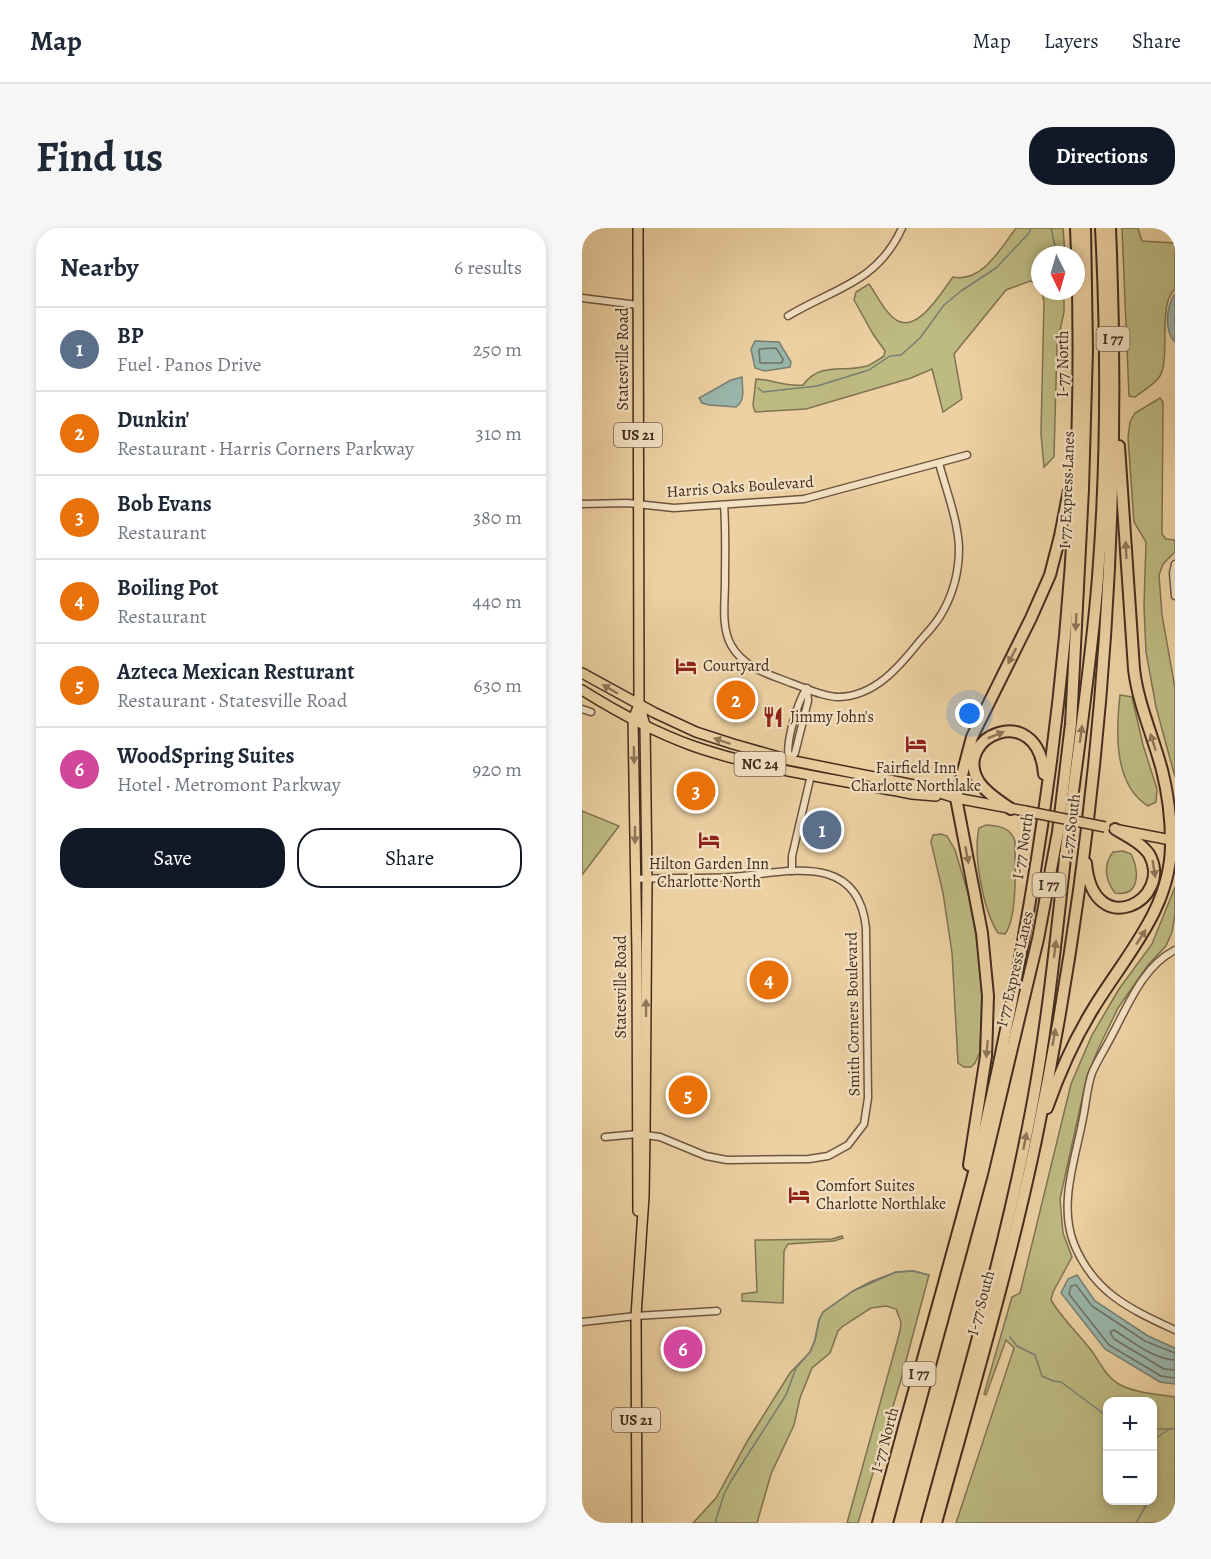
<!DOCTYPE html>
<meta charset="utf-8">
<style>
:root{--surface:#fff;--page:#f6f6f7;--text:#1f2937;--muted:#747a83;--line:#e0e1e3;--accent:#111827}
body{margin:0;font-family:Alegreya,serif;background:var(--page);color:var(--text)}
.controls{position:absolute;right:18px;bottom:18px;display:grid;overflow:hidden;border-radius:12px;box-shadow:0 3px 9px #0003}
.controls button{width:54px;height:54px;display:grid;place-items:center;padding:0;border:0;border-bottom:2px solid var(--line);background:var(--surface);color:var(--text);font:30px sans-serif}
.compass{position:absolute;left:449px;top:18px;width:54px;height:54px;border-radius:50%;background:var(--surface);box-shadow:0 3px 9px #0003;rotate:175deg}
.you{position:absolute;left:388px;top:486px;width:21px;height:21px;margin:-15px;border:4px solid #fff;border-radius:50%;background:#1a73e8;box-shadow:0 0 0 9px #1a73e833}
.badge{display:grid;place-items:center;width:39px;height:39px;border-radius:50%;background:var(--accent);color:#fff;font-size:20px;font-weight:700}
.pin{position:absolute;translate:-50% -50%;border:3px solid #fff;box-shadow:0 2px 6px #0006}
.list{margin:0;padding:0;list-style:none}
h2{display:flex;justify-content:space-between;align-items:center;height:78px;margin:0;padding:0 24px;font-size:26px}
h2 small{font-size:20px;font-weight:400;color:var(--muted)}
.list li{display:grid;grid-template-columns:39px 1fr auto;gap:18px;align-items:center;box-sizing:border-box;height:84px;padding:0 24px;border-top:2px solid var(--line)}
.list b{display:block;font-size:22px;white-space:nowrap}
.list p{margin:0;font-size:20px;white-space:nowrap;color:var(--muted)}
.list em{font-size:20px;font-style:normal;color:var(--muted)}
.actions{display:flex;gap:12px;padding:18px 24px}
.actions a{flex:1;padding:14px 0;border:2px solid var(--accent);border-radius:24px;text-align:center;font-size:21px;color:var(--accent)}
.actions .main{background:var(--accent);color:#fff}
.map{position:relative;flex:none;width:593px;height:1295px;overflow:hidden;border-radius:24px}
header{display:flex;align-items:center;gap:36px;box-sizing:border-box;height:84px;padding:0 30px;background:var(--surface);border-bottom:2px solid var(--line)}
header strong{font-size:28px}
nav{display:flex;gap:33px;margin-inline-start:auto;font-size:21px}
.intro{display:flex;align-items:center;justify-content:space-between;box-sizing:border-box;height:144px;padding:0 36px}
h1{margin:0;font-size:42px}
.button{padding:15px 27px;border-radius:24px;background:var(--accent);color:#fff;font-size:21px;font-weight:700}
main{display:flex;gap:36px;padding:0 36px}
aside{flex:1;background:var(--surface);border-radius:24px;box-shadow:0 3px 9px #0003}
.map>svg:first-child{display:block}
</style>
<header>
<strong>Map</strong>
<nav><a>Map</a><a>Layers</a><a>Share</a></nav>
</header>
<div class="intro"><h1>Find us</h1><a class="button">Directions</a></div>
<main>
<aside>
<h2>Nearby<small>6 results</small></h2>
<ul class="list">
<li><span class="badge" style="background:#5c6f8a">1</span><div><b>BP</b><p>Fuel · Panos Drive</p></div><em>250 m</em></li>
<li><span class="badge" style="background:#e8710a">2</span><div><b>Dunkin'</b><p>Restaurant · Harris Corners Parkway</p></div><em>310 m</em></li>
<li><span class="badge" style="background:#e8710a">3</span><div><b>Bob Evans</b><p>Restaurant</p></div><em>380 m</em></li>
<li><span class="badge" style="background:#e8710a">4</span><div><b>Boiling Pot</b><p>Restaurant</p></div><em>440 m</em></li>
<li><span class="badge" style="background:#e8710a">5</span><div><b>Azteca Mexican Resturant</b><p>Restaurant · Statesville Road</p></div><em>630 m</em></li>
<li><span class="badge" style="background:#d1479c">6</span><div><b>WoodSpring Suites</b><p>Hotel · Metromont Parkway</p></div><em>920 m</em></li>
</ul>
<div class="actions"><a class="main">Save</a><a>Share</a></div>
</aside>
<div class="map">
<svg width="593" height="1295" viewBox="0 0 593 1295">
<rect width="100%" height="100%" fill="#edd1a2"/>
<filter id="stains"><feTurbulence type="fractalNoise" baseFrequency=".00333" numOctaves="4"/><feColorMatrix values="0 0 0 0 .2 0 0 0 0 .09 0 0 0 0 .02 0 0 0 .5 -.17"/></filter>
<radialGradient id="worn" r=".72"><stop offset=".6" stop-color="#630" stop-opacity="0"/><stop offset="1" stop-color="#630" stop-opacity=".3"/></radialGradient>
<g fill="#bdba82" stroke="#807350" stroke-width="1.5" fill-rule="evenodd">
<path d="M 434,0 L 481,0 L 483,27 L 458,27 L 458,57 L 448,53 L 424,62 L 372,126 L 380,171 L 361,184 L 350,141 L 329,150 L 224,181 L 173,184 L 171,177 L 174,151 C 192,152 203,159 221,157 C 239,133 260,145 285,138 C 290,136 297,131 302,128 L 303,123 L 291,106 L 272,72 L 274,64 L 287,56 C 295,67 304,87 316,93 C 337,104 360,63 371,49 C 400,55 419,20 434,0 Z"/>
<path d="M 540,0 L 556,0 L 560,13 L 593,15 L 593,61 C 575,77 589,128 578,148 C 573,156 561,163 553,169 L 547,168 Z"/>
<polygon points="460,63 482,63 482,84 475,117 472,229 462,239 459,206 462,74"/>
<polygon points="578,170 581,174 580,306 584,311 593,312 593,324 581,336 577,347 580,387 593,460 593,549 574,479 564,424 562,378 564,314 552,294 546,209 548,194 553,185"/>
<path d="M 538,467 L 550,469 L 561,517 L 575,561 L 574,574 L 566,578 C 531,556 534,503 538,467 Z"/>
<polygon points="0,583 37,598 0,647"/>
<path d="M 404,597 C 417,598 428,599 433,613 C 433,635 436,689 423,706 L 416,705 C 401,682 391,627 397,600 Z"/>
<polygon points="359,606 365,608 373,622 386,665 398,728 400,772 398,824 393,835 389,839 382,839 376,835 370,725 361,665 349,614 351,607"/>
<path d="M 541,623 L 549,626 C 557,642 559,669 533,665 C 523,652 521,637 531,624 Z"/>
<path d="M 593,659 L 593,686 L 590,704 L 584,718 L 566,737 L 536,780 L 518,817 L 505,848 L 478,971 L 481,1005 L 490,1029 L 471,1064 L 469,1072 C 480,1091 496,1105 509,1122 C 518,1134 523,1147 535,1155 C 551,1165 575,1166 593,1169 L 593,1295 L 374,1295 L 432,1120 L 424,1112 L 404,1167 L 402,1166 L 430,1069 L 438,1065 L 489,856 L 510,807 L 537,761 L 570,716 ZM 526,1174 L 570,1174 L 570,1272 L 526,1272 Z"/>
<polygon points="260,1008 261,1010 252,1013 206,1016 202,1023 201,1075 160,1073 160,1066 175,1064 173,1012 250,1011"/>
<polygon points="331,1043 347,1047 318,1155 276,1295 265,1295 318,1103 319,1094 314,1081 304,1078 289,1080 261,1098 256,1103 248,1125 230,1140 218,1170 212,1197 189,1246 175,1295 111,1295 134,1270 166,1212 208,1145 228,1124 233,1112 237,1092 241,1084 271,1063 288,1054 314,1044"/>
</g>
<g fill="#9ab6ab" stroke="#787f73" stroke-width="1.5">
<path d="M 593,66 L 593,114 C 582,103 584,79 593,66 Z"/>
<polygon points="173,113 197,114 209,134 208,139 183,143 173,140 169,121"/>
<path d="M 160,149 C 160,160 164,172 154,179 L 127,177 L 120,175 L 117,170 L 149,152 Z"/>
<polygon points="495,1047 513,1073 566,1108 593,1120 593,1156 578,1154 523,1121 479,1065 486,1051"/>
</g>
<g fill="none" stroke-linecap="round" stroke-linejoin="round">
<g stroke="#6f7164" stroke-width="1.5">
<polygon points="194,120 201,131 200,135 178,135 177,121"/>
<polyline points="593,1125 563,1113 510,1078 494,1057 489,1058 487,1066 527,1117 579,1148 593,1150"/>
<path d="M 593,1132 C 571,1131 550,1113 532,1102 L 528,1104 L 532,1111 L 582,1141 L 593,1142"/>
</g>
<g stroke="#787f73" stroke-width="1.5">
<polyline points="469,0 475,27"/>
<polyline points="586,0 593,1"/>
<polyline points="176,160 181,164 235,158 287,142 308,128 319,127 338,110 362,77 379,63 414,40 447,5 449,0"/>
<polyline points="428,1109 435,1118 453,1127 460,1148 471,1153 479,1154 526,1189"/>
<polyline points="570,1201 593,1201"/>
<polyline points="570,1213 587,1201"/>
<polyline points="570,1244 570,1267"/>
<polyline points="133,1295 142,1266 149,1253 204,1167 214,1140 228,1124 233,1112 237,1092 241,1084 271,1063 314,1044 331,1043 347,1047"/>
<polyline points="554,1295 567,1272"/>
</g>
<defs>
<g id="minor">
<polyline points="0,70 56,77"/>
<path d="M 206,88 C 252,60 295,55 320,0"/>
<polyline points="0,276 45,275 92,280 222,271 385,227"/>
<path d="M 142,277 C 144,303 143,328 143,354 C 143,374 139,399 149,417 C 162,440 186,446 209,455 C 224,460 241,469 257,469 C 293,468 317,439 337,414 C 345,405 354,396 360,385 C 371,366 377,342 377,320 C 376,292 364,262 357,235"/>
<polyline points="593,336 591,345 593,368"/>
<polyline points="0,481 9,484"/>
<polyline points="207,532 213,525 226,473 225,460"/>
<path d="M 207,532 C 203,515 215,476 224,461"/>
<polyline points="210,643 210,628 229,547"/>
<path d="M 593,722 C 560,739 546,778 529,809 C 523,821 515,833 510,845 C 505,859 504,876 501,890 C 494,929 476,976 492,1016 C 512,1065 548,1081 593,1102"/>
<path d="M 23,909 L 56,906 L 78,909 L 124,928 L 145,932 L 227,931 L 246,928 L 266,917 L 282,896 L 286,870 L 284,700 C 276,622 203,645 150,649 C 118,651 85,649 53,651"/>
<polyline points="0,1094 54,1088 135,1083"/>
</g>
<g id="primary">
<polyline points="0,445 73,485 114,504 151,516 207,532 332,557 374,570 443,583"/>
<path d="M 0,462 C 35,484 72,504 111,518 C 180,542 258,552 330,566 L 354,568"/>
<polyline points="537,602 589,612 593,615"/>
<polyline points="56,983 55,726 51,491 57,477"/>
<polyline points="55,1295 54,1088 62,968 63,906 65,650 63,497 57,477 56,0"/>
</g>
<g id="motorway">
<path d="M 429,581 C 418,573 405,566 397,554 C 369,509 456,471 462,546"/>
<path d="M 504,635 C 511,715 593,672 567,626 C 559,615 545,608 533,601"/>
<path d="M 465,880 C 477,846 492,812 511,781 C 543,728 590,680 589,614 C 589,590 586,566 580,542 C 571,508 556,476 552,441 L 537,218"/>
<polyline points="387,937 404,828 406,768 400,705 374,570 390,509 449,390 468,347 478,308 487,262"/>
<path d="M 296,1295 C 317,1216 339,1138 361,1059 C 375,1006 391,953 403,899 C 470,606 507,301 494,0"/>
<polyline points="305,1295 400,946 456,711 476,604 489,496 501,261 505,121 503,0"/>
<path d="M 345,1295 C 383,1155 425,1016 451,873 C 469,775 477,677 489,579 C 499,502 510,426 516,349 C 525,233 525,116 519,0"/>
<path d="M 354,1295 C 389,1168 427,1041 454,912 C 516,613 541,305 528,0"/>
</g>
</defs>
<use href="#minor" stroke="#6e553f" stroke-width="9"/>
<use href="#primary" stroke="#442c1e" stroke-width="12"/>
<use href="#motorway" stroke="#442c1e" stroke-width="14"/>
<use href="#minor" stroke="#f3e1c3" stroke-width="6"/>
<use href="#primary" stroke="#edd1a2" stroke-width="9"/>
<use href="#motorway" stroke="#edd1a2" stroke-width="10"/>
<defs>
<polyline id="primary-bridge" points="443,583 523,599"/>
</defs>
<use href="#primary-bridge" stroke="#442c1e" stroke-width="12" stroke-linecap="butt"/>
<use href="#primary-bridge" stroke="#edd1a2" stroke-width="9"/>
</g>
<defs><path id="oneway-solid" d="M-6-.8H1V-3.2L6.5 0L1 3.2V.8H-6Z" transform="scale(1.5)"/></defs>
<g fill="#907659">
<use href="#oneway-solid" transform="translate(544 322) rotate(-93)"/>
<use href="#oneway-solid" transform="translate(494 394) rotate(93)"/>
<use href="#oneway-solid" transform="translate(430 428) rotate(117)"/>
<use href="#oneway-solid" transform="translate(28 461) rotate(-150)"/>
<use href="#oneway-solid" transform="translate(499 506) rotate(-82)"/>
<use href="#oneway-solid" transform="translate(414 507) rotate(-22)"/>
<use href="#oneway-solid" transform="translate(140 513) rotate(-161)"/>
<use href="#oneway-solid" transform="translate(571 514) rotate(-108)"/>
<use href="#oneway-solid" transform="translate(52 527) rotate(89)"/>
<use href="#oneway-solid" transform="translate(53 607) rotate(90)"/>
<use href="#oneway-solid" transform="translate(385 627) rotate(79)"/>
<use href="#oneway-solid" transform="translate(572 641) rotate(81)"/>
<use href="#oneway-solid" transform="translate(559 709) rotate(-57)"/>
<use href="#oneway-solid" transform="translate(473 721) rotate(-83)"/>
<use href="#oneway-solid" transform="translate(64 780) rotate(-90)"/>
<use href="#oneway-solid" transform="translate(472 809) rotate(-80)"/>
<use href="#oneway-solid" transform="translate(405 821) rotate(95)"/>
<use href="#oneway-solid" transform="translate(443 913) rotate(-79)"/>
</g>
<defs>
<symbol id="hotel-bare" viewBox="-9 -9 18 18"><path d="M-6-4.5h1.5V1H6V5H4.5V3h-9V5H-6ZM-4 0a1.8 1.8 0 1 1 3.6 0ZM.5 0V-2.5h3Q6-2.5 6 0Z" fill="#8f2418" stroke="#f3e1c3" stroke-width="2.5" paint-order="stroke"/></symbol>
<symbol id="restaurant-bare" viewBox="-9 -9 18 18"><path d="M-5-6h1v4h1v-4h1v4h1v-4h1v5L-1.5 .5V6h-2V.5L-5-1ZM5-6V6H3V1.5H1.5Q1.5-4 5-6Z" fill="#8f2418" stroke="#f3e1c3" stroke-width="2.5" paint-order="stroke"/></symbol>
</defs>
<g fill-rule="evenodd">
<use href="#hotel-bare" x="89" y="423" width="30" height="30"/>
<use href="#restaurant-bare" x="176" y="474" width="30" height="30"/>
<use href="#hotel-bare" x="319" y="501" width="30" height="30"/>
<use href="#hotel-bare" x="112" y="597" width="30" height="30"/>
<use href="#hotel-bare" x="202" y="952" width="30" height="30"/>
</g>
<g text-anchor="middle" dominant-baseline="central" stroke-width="4.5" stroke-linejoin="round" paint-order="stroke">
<g fill="#f3e1c3" stroke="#786250" stroke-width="1.5">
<rect x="514.5" y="99" width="33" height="24" rx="4.5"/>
<rect x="32" y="195" width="48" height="24" rx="4.5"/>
<rect x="152.5" y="524" width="51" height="24" rx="4.5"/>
<rect x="450.5" y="645" width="33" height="24" rx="4.5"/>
<rect x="320.5" y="1134" width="33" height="24" rx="4.5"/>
<rect x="30" y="1180" width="48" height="24" rx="4.5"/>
</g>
<g font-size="15" font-weight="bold" fill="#442c1e">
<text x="531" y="111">I 77</text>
<text x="56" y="207">US 21</text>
<text x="178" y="536">NC 24</text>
<text x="467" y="657">I 77</text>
<text x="337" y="1146">I 77</text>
<text x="54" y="1192">US 21</text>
</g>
<g font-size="16" fill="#442c1e" stroke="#f3e1c3">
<text transform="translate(41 131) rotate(-90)">Statesville Road</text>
<text transform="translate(481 136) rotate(-90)">I-77 North</text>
<text transform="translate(158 259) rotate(-4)">Harris Oaks Boulevard</text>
<text transform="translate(485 262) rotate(-88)">I 77 Express Lanes</text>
<text transform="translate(489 599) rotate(-83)">I-77 South</text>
<text transform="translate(441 618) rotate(-81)">I-77 North</text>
<text transform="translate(433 741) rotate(-77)">I 77 Express Lanes</text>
<text transform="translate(39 759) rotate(-90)">Statesville Road</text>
<text transform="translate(271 786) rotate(-91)">Smith Corners Boulevard</text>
<text transform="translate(399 1075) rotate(-75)">I-77 South</text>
<text transform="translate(303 1212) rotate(-75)">I-77 North</text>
</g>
<g font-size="16" fill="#442c1e" stroke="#f3e1c3" text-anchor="start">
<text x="121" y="438">Courtyard</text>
<text x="208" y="489">Jimmy John's</text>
<text x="334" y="540" text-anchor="middle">Fairfield Inn<tspan x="334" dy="18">Charlotte Northlake</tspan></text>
<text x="127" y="636" text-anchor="middle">Hilton Garden Inn<tspan x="127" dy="18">Charlotte North</tspan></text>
<text x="234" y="958">Comfort Suites<tspan x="234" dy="18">Charlotte Northlake</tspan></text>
</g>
</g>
<rect width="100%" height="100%" filter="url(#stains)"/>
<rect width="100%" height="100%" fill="url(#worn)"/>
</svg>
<div class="controls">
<button>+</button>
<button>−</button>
</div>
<svg class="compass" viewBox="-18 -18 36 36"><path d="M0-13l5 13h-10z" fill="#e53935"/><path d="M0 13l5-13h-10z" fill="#747a83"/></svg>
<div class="you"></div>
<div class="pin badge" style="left:240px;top:602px;background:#5c6f8a">1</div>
<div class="pin badge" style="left:154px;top:472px;background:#e8710a">2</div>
<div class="pin badge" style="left:114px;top:563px;background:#e8710a">3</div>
<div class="pin badge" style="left:187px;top:752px;background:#e8710a">4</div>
<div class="pin badge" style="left:106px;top:867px;background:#e8710a">5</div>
<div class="pin badge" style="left:101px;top:1121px;background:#d1479c">6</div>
</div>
</main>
